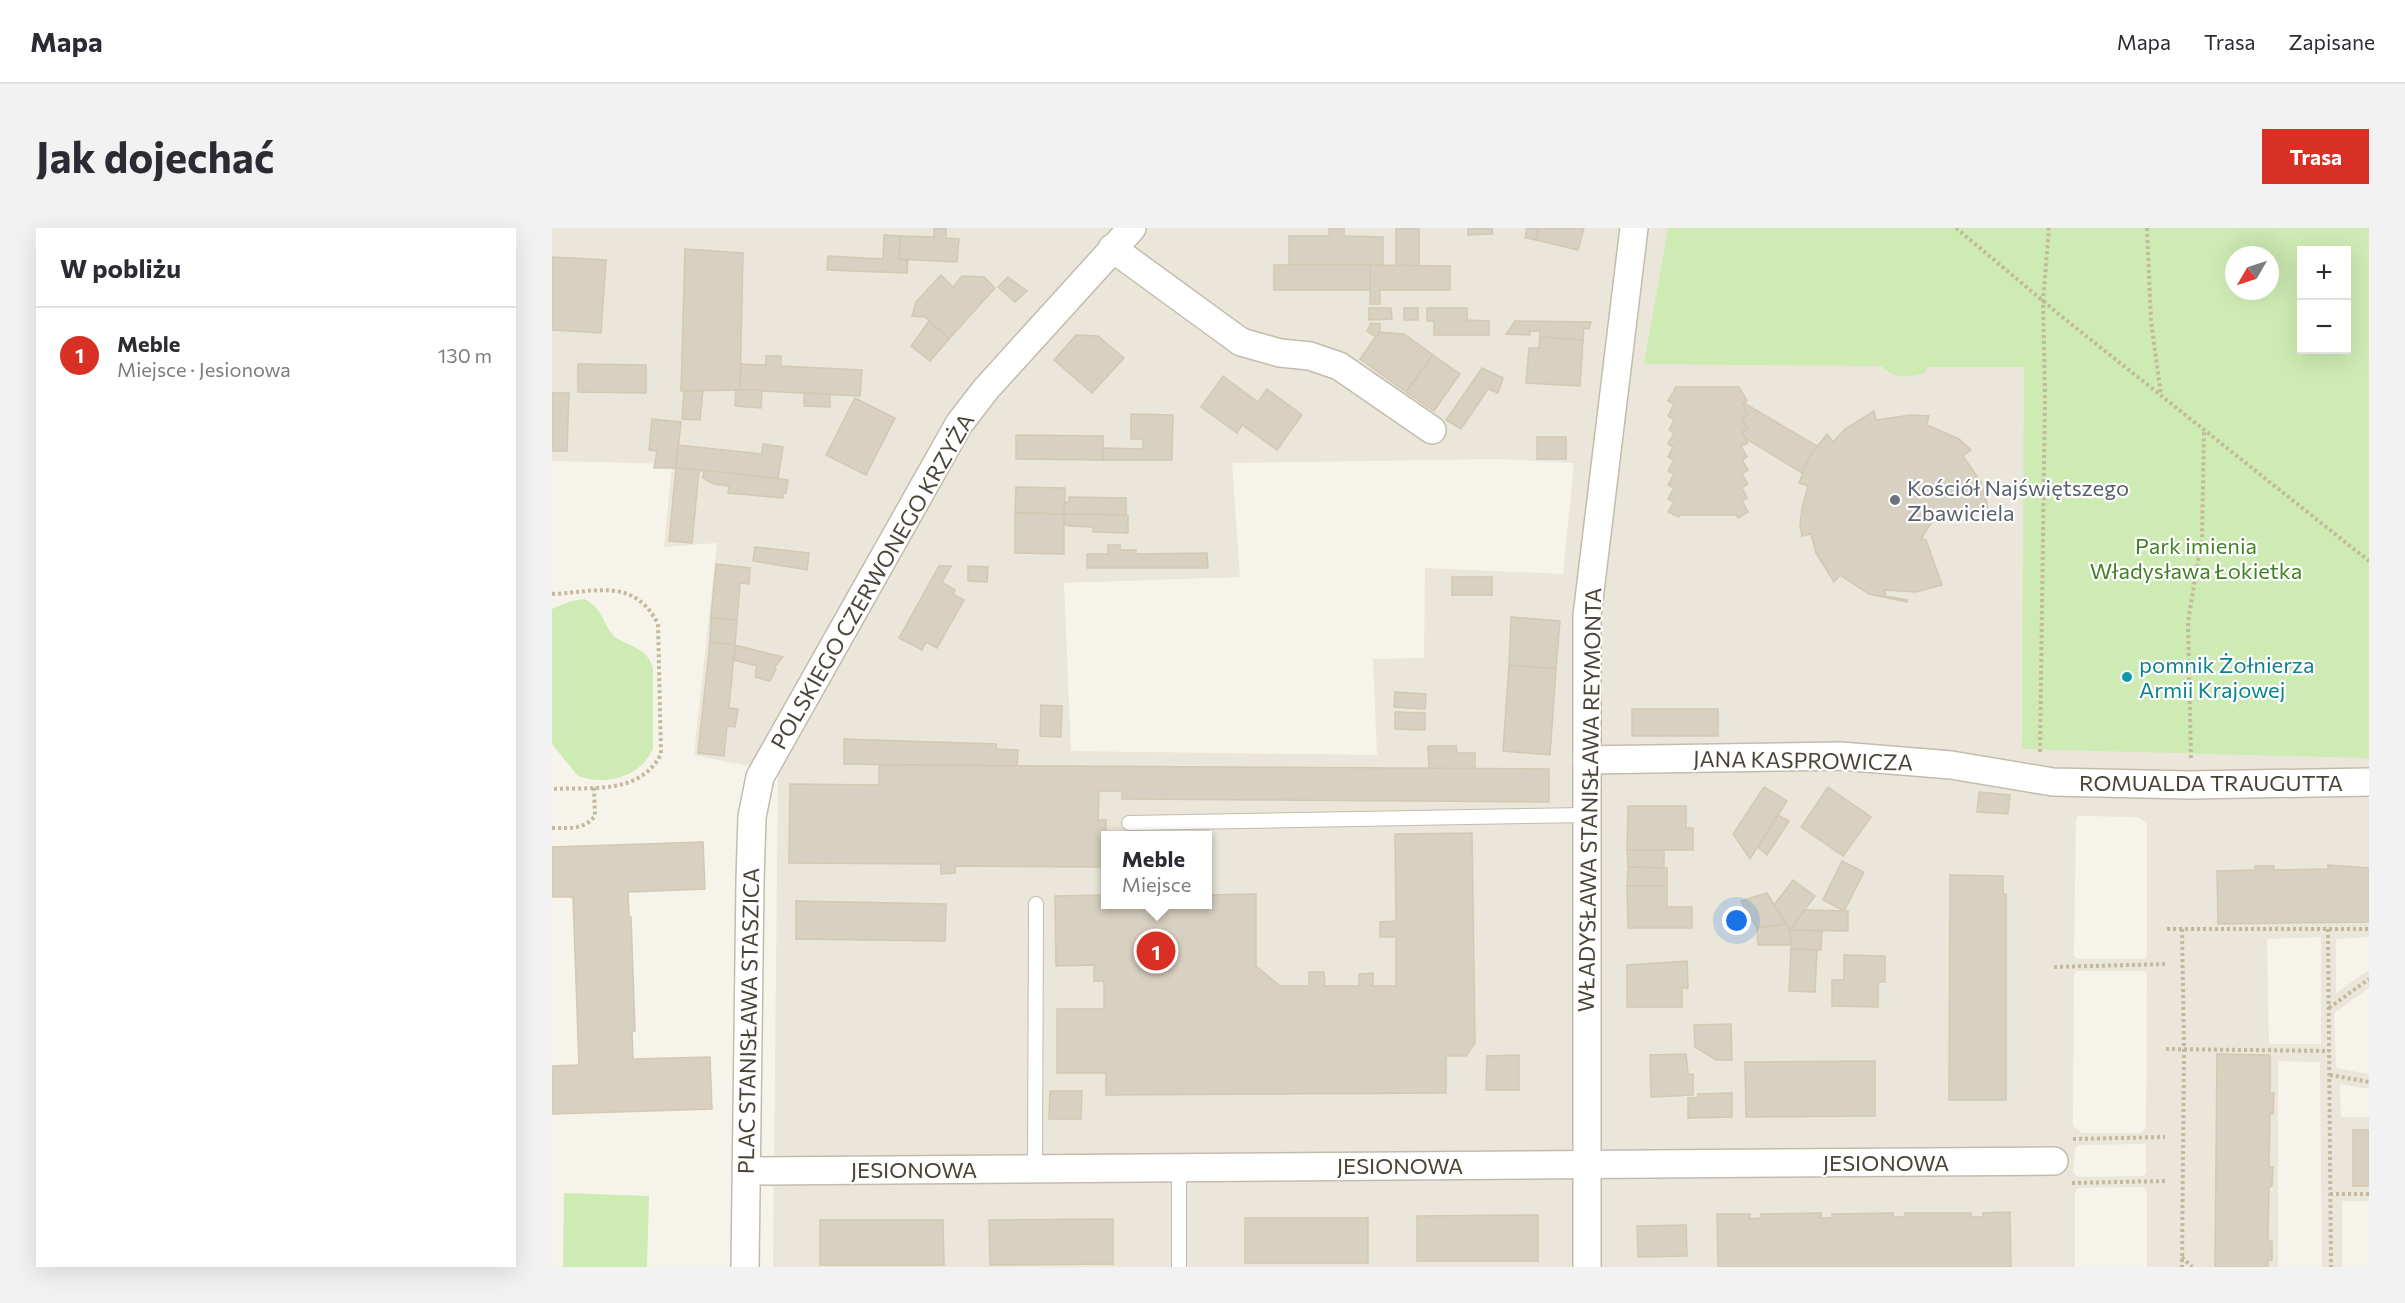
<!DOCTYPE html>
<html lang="pl">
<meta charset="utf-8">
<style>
:root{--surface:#fff;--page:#f2f2f3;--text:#2b2b33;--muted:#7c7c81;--line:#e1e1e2;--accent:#d93025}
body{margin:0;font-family:Commissioner,sans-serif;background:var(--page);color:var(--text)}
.controls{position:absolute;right:18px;top:18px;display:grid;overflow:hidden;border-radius:0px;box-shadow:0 6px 24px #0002}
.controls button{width:54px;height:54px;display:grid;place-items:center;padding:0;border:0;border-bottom:2px solid var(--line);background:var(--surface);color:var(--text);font:30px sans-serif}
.compass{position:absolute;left:1673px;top:18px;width:54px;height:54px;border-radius:50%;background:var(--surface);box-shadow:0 6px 24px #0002;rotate:231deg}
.you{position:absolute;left:1185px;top:693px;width:21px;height:21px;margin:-15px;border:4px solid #fff;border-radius:50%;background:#1a73e8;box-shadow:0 0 0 9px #1a73e833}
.badge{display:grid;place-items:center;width:39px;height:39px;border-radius:50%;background:var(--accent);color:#fff;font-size:20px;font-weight:700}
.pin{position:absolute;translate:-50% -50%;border:3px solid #fff;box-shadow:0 2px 6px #0006}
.popup{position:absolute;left:549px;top:603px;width:111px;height:78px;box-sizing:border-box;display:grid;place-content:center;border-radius:0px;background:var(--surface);filter:drop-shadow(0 2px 4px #0005);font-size:20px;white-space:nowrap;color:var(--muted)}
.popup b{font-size:22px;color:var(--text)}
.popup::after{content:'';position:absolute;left:50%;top:100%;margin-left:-12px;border:12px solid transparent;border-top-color:var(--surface)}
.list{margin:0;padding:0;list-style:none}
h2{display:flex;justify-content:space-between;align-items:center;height:78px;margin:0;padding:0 24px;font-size:26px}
h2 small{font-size:20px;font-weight:400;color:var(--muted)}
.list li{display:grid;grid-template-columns:39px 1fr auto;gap:18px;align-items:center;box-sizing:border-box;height:96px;padding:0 24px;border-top:2px solid var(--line)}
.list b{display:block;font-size:22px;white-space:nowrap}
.list p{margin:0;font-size:20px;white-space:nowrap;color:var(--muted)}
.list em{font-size:20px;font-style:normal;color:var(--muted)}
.map{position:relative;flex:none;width:1817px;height:1039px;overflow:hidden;border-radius:0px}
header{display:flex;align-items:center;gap:36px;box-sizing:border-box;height:84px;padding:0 30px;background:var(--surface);border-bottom:2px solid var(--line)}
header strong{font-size:28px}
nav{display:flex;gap:33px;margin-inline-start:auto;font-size:21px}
.intro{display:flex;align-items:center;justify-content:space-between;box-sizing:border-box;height:144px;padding:0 36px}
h1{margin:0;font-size:42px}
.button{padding:15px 27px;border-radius:0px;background:var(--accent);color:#fff;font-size:21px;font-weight:700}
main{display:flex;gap:36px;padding:0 36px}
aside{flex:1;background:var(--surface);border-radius:0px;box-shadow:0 6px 24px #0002}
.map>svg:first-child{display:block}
</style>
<header>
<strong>Mapa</strong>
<nav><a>Mapa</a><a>Trasa</a><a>Zapisane</a></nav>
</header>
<div class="intro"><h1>Jak dojechać</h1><a class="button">Trasa</a></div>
<main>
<aside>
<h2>W pobliżu<small></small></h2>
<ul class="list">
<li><span class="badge">1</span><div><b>Meble</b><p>Miejsce · Jesionowa</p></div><em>130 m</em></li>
</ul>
</aside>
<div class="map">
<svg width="1817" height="1039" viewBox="0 0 1817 1039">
<rect width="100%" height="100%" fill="#f6f3eb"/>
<path fill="#eae6d9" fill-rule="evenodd" d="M 0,0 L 1817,0 L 1817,709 L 1784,711 L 1784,765 L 1817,742 L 1817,760 L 1782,785 L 1784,840 L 1817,846 L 1817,861 L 1788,856 L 1789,889 L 1817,889 L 1817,973 L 1790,973 L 1790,1039 L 1770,1039 L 1768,834 L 1726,833 L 1726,1039 L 1595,1039 L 1595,965 L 1591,959 L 1526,960 L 1523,964 L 1523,1039 L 221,1039 L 226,544 L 142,527 L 165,315 L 112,319 L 120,236 L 0,233 ZM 1750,22 L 1794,22 L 1794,122 L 1750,122 ZM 1682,27 L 1718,27 L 1718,63 L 1682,63 ZM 947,231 L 1022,235 L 1011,346 L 873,340 L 872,430 L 821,431 L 825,527 L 519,523 L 512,355 L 688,349 L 680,235 ZM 1527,588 L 1586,589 L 1595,596 L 1595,728 L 1592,731 L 1525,731 L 1522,728 L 1524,591 ZM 553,608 L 655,608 L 655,676 L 553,676 ZM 1769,709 L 1769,816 L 1717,816 L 1715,711 ZM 1525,743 L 1593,743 L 1595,747 L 1594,900 L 1588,905 L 1530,905 L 1521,898 L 1522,746 ZM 1594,916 L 1594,946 L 1591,948 L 1526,949 L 1521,944 L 1523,921 L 1527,917 Z"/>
<g fill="#ceebb3" fill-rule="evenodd">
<path d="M 1116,0 L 1817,0 L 1817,530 L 1470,521 L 1472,139 L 1376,139 L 1373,145 C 1355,150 1343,151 1329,138 L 1092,136 ZM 1750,22 L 1794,22 L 1794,122 L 1750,122 ZM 1682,27 L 1718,27 L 1718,63 L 1682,63 Z"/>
<path d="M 32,371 C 53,380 51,402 66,411 C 82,420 96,421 101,441 L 101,520 C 90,549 54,558 26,548 L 0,516 L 0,381 L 19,373 Z"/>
<polygon points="12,965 97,968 95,1039 11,1039"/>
</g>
<g fill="#d8d0c0" stroke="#d3c9b2" stroke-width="1.5">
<polygon points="382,0 394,0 394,10 407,11 405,34 347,31 348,8 382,9"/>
<polygon points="777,0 792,0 792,8 831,9 831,37 737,37 737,8 777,8"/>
<rect x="844" y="0" width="23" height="38"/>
<polygon points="916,0 940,0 941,6 916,7"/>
<polygon points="975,0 987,0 984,12 973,10"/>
<polygon points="987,0 1032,0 1026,22 984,12"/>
<polygon points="332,7 348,8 347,31 356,32 355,45 275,42 276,28 331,31"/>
<polygon points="133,21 191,25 188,162 129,163"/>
<polygon points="0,29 54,32 49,105 0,102"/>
<rect x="722" y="37" width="96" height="25"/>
<polygon points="818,37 898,38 898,62 828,62 828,76 818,76"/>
<polygon points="389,47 401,59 410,48 432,49 443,60 397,111 373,89 360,88 364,74"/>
<polygon points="456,49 475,63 463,74 446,59"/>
<polygon points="817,80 839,80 840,91 817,92"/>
<rect x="852" y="80" width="14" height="12"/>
<polygon points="875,80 915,80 915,92 937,93 937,107 882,107 882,93 875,93"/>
<polygon points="377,93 397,111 378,133 359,118"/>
<polygon points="963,93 1039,94 1037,101 1032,100 1031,112 988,109 988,103 978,103 978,107 954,106"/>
<polygon points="819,95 828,96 828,104 824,109 815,103"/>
<polygon points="827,104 852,106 881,127 854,164 808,131"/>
<polygon points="524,107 546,108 572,130 540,165 502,132"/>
<polygon points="988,109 1031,112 1028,158 974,155 977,120 987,120"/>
<polygon points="881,127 908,146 882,183 854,164"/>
<polygon points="214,128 229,128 229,138 310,142 308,168 188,162 189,136 214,137"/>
<polygon points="26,136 94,137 94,165 26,164"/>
<polygon points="930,140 951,150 946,165 936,161 909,201 894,192"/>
<polygon points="671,148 706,174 715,161 750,187 725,222 690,197 685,205 649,179"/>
<polygon points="1124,159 1187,159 1195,173 1190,176 1196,187 1189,190 1196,201 1190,204 1196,215 1189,218 1195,229 1190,232 1196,242 1190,246 1196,256 1190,260 1195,270 1190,273 1196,284 1186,290 1184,287 1127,287 1127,289 1116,284 1122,274 1116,271 1122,260 1116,257 1122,246 1116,243 1122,232 1116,229 1121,219 1116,216 1122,205 1117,202 1122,192 1116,188 1122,176 1116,173"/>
<polygon points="184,162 210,162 209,180 183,178"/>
<polygon points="132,163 151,163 148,192 130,191"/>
<polygon points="0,165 17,165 15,223 0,223"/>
<polygon points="252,165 278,166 278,179 252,178"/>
<polygon points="303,170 343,190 314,247 274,227"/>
<polygon points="1192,175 1265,218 1250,245 1193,210 1190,204 1196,201 1189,190 1196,187 1190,176"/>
<polygon points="1322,183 1324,192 1359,187 1377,188 1375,197 1407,211 1419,222 1411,228 1429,254 1436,279 1389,288 1386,284 1369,311 1374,312 1390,357 1364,364 1333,362 1333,368 1355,372 1355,374 1317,366 1288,347 1282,354 1264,325 1259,306 1250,308 1248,298 1250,280 1256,258 1247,255 1257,229 1275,206 1281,214 1293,201"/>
<polygon points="579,186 621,187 620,232 551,232 551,220 591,221 591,211 579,211"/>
<polygon points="100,191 129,194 124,240 102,240 105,223 97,222"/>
<polygon points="464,207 551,208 551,232 464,231"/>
<rect x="985" y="209" width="29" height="22"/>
<polygon points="211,216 231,219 226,251 124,240 126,217 210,226"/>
<polygon points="124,240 147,242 140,315 117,313"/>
<polygon points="152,242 236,252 234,265 231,265 231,270 176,265 177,258 162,256 151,250"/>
<polygon points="464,259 513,260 512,286 463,285"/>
<polygon points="517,269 574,270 574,287 512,286 513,274 517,274"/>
<polygon points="463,285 512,286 512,326 463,325"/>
<polygon points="512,286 576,287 576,305 541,304 541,299 517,298 512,296"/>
<polygon points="556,317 568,317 568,322 584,322 584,326 655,325 656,340 535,340 535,326 556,326"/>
<polygon points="203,319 257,325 255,342 201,333"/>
<polygon points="164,336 198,340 197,356 188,355 185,392 159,390"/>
<polygon points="387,338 399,338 390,354 403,362 401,366 412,372 385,420 374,414 370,422 347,410"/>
<polygon points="416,338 436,339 435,354 416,353"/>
<rect x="900" y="349" width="40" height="18"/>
<polygon points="959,389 1008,393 1004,441 957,437"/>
<polygon points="159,390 185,392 183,417 158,414"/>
<polygon points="158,414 183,417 177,480 186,481 183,499 175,498 172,528 146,525"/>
<polygon points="183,417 231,429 222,440 224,441 218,453 203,449 205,438 182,432"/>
<polygon points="957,437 1004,441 998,527 951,523"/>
<polygon points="843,464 874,466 873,481 842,479"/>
<polygon points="489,477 510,478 509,509 488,508"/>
<rect x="1080" y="481" width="86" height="27"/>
<polygon points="843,484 873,485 873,502 843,501"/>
<polygon points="292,511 444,516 445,521 466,522 465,538 292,536"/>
<polygon points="876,518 904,518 905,525 923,525 923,541 877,541"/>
<polygon points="327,537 997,541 997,574 570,571 570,563 547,563 546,592 554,592 553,639 403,638 403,645 389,646 389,636 237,635 238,556 327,557"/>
<polygon points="1212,559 1235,573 1198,631 1181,606"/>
<polygon points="1276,559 1319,589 1291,628 1249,599"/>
<polygon points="1427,564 1458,567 1456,586 1425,584"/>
<polygon points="1076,578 1134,578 1134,600 1141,600 1141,622 1075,622"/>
<polygon points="1226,587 1237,593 1215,627 1206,619"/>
<polygon points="920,605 923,815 914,828 894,828 894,865 554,867 554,845 505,845 505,781 552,781 552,753 542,753 542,737 504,738 503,668 553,667 553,676 655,676 655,667 704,666 704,738 728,758 757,758 757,744 772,744 773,758 807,758 807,746 821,745 821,758 844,758 844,709 828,709 828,694 844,693 843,606"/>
<polygon points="151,614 153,661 76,664 77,689 79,689 83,803 80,803 81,831 158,829 160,881 0,886 0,838 27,837 21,669 0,669 0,619"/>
<polygon points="1075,622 1112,622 1112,640 1076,639"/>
<polygon points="1290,633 1312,644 1292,683 1271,672"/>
<polygon points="1776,637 1817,640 1817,694 1666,696 1665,643 1703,642 1703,638 1722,638 1722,642 1776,641"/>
<polygon points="1076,639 1115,640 1115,658 1075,658"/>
<polygon points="1398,647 1451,648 1451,666 1454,666 1454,872 1397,872"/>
<polygon points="1241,652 1263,668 1238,702 1222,677"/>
<polygon points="1075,658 1115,658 1115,679 1140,679 1140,700 1076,700"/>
<polygon points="1215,665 1234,696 1205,700 1189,673"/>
<polygon points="244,673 394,676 393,713 244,711"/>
<polygon points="1253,682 1296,683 1296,703 1238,702"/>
<polygon points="1234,696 1238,702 1239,717 1206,717 1205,700"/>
<polygon points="1238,702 1270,703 1269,722 1239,721"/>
<polygon points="1239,721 1265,722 1263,764 1237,763"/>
<polygon points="1292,727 1333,728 1333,754 1326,754 1326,779 1280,778 1280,752 1292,752"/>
<polygon points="1135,733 1136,760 1130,760 1130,779 1075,779 1075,737"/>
<polygon points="1179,796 1180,832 1164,832 1143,819 1142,797"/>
<polygon points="1134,826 1136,846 1141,846 1141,867 1099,869 1098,827"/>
<polygon points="1665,826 1718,827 1718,865 1722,865 1721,886 1718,885 1717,939 1721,939 1720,958 1717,959 1716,1013 1720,1013 1720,1032 1716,1032 1716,1039 1663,1039"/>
<polygon points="967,827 967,862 934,862 935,828"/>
<polygon points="1323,833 1323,888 1194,889 1193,834"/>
<polygon points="498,863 530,863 529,891 497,891"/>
<polygon points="1180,865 1180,889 1136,890 1136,870 1146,870 1146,866"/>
<rect x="1801" y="902" width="16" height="56"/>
<polygon points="1458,984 1459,1039 1166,1039 1165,986 1198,986 1198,991 1209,990 1209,986 1269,985 1269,990 1280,990 1280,986 1341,985 1341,989 1353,989 1353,985 1419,985 1419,989 1431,989 1431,985"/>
<polygon points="986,987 986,1033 865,1033 865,988"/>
<rect x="693" y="990" width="123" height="45"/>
<polygon points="561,991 561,1036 438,1037 437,992"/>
<polygon points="268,992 391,992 392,1037 268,1037"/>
<polygon points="1134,997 1135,1028 1086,1029 1085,998"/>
</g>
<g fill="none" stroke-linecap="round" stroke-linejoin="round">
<defs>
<g id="lane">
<polyline points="577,595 1035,587"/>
<polyline points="483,940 484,676"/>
<polyline points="627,1039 627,939"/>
</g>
<g id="street">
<polyline points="560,20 689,114 728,125 758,128 787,138 880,202"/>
<polyline points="1035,532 1289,528 1399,537 1501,554 1638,557 1817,554"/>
<polyline points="195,943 1502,933"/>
<polyline points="193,1039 198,653 200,589 208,549 407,196 434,161 580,0"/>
<polyline points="1035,1039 1035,388 1082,0"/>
</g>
</defs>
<use href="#lane" stroke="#c2bcad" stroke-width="16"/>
<use href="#street" stroke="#c2bcad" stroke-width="30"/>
<g stroke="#c5b99d" stroke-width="4" stroke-dasharray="3 3" stroke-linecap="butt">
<polyline points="1404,0 1509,88 1817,333"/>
<polyline points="1595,0 1599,93 1609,167"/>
<path d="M 0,366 C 44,364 82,349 106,396 L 109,526 C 88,567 40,559 0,561"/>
<polyline points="1488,524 1493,167 1491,73 1497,0"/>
<polyline points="1639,530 1636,394 1650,309 1652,203"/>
<path d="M 0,600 C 17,600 32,602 43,588 L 42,559"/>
<polyline points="1615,701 1817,701"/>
<polyline points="1630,701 1632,821 1630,1039"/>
<polyline points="1776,701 1779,1039"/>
<polyline points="1502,739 1615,736"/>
<polyline points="1777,780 1817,751"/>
<polyline points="1614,821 1777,823"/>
<polyline points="1778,847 1817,854"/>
<polyline points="1521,911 1613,909"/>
<polyline points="1520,955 1613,953"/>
<polyline points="1778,966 1817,966"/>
<polyline points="1630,1029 1640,1039"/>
</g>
<use href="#lane" stroke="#fff" stroke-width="14"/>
<use href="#street" stroke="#fff" stroke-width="27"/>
</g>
<circle fill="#6b7280" stroke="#fff" stroke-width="2" cx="1343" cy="272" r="6"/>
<circle fill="#0f9aa8" stroke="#fff" stroke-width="2" cx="1575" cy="449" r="6"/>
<g text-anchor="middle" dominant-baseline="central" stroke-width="4.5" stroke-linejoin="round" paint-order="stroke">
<g font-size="22" fill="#5b616d" stroke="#fff" text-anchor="start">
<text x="1355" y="259">Kościół Najświętszego<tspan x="1355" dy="25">Zbawiciela</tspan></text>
</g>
<g font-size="22" fill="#448027" stroke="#fff">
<text x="1644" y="317">Park imienia<tspan x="1644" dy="25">Władysława Łokietka</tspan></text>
</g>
<g font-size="22" fill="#4b4538" stroke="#fff">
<text transform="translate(320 353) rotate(-60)">POLSKIEGO CZERWONEGO KRZYŻA</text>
<text transform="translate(1251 532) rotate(1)">JANA KASPROWICZA</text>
<text x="1659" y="554">ROMUALDA TRAUGUTTA</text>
<text transform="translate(1037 572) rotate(-89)">WŁADYSŁAWA STANISŁAWA REYMONTA</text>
<text transform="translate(196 793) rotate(-89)">PLAC STANISŁAWA STASZICA</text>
<text x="1334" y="934">JESIONOWA</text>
<text x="848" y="937">JESIONOWA</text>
<text x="362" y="941">JESIONOWA</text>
</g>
<g font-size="22" fill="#0d838f" stroke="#fff" text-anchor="start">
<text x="1587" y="436">pomnik Żołnierza<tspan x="1587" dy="25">Armii Krajowej</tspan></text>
</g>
</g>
</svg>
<div class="controls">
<button>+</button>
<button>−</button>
</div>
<svg class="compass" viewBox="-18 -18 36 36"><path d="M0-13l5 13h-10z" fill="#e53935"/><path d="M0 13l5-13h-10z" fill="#7c7c81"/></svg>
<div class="you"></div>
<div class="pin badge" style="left:604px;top:723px">1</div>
<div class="popup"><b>Meble</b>Miejsce</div>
</div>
</main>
